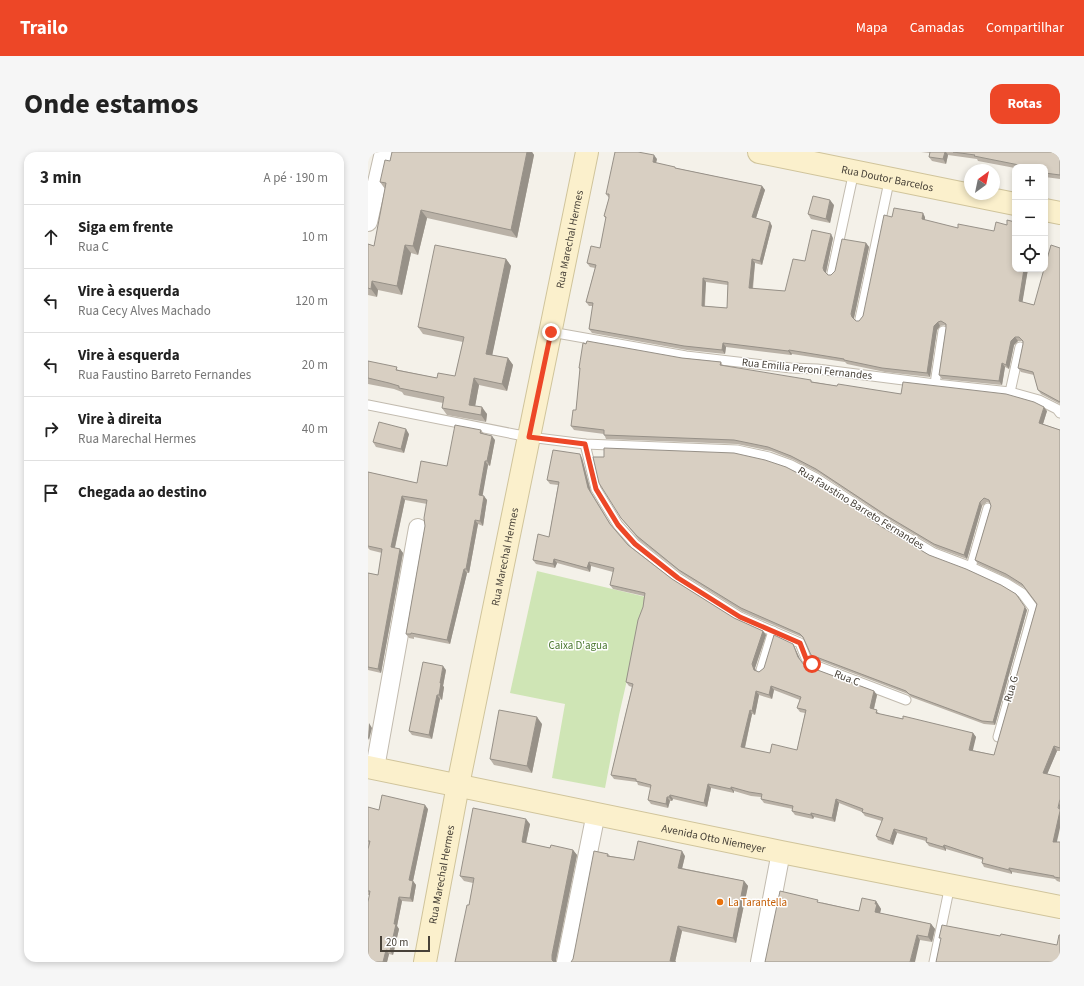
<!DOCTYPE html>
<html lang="pt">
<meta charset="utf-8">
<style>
:root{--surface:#fff;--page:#f6f6f6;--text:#222;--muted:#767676;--line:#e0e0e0;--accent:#ed4727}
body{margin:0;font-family:"Source Sans 3",sans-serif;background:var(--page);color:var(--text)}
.controls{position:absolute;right:12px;top:12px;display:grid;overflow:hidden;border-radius:8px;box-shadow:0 2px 6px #0003}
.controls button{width:36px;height:36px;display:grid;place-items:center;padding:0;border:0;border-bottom:1px solid var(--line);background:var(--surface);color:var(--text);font:20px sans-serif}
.compass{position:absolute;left:596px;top:12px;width:36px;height:36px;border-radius:50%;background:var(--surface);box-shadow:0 2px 6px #0003;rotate:33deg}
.scale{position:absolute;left:12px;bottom:10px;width:50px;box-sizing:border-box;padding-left:4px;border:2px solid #474138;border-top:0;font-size:11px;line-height:14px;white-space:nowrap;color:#474138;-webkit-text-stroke:3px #fff;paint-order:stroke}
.stop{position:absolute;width:12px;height:12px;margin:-9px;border:3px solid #ed4727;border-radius:50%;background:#fff}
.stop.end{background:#ed4727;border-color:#fff;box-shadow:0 1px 4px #0008}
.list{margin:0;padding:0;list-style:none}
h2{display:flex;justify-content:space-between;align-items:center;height:52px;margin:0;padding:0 16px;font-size:17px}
h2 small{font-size:13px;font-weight:400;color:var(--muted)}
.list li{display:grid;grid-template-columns:26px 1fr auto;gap:12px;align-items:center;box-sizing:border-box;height:64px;padding:0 16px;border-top:1px solid var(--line)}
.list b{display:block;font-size:15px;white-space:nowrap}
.list p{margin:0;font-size:13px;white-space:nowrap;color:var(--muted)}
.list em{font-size:13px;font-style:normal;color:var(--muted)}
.icon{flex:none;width:22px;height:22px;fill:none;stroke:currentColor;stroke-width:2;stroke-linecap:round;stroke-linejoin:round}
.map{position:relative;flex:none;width:692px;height:810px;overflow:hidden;border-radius:12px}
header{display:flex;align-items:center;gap:24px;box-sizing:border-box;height:56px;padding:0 20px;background:var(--accent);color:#fff}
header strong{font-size:19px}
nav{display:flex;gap:22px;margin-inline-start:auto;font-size:14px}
.intro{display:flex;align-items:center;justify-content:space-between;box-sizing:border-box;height:96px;padding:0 24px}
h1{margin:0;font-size:28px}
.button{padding:10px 18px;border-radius:12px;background:var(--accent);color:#fff;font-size:14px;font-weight:700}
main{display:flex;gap:24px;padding:0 24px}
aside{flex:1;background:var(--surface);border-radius:12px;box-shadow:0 2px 6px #0003}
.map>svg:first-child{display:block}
</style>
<header>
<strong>Trailo</strong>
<nav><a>Mapa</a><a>Camadas</a><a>Compartilhar</a></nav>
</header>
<div class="intro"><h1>Onde estamos</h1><a class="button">Rotas</a></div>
<main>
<aside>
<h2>3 min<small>A pé · 190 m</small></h2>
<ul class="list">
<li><svg class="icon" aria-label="ahead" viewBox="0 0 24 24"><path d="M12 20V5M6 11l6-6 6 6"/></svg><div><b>Siga em frente</b><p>Rua C</p></div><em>10 m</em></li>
<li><svg class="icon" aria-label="left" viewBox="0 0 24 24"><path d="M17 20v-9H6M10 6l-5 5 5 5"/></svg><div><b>Vire à esquerda</b><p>Rua Cecy Alves Machado</p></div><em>120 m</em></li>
<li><svg class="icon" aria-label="left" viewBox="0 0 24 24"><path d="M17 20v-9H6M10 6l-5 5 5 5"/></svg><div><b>Vire à esquerda</b><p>Rua Faustino Barreto Fernandes</p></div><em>20 m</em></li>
<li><svg class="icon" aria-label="right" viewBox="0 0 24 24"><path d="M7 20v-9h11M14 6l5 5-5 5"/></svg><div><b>Vire à direita</b><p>Rua Marechal Hermes</p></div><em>40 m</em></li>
<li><svg class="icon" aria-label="arrive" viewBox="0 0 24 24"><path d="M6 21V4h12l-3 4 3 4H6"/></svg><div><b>Chegada ao destino</b></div></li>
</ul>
</aside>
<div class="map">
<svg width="692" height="810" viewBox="0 0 692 810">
<rect width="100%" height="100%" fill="#f4f1e9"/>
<polygon fill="#cfe5b5" points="169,419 278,445 251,563 237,636 184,626 197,552 142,541"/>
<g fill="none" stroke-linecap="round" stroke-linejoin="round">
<defs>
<g id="lane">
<polyline points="464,121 486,19"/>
<polyline points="492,167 522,25"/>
<polyline points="183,180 318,204 423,216 449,217 567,232 642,240 671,248 689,257 692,261"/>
<polyline points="567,232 575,179"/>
<polyline points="642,240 652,195"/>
<polyline points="0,253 161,285 217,292 369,298 401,305 423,313 448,326 519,373 566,401 603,415 638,431 654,441 666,457 630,585"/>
<polyline points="217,292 228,337 250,373 267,392 310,426 372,465 432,491 438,506 441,511 538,548"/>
<polyline points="603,415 620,356"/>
<polyline points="393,518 405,479"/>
<polyline points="566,810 582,733"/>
</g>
<g id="street">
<polyline points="0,70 16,0"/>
<polyline points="7,616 50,376"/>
<polyline points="198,810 228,661"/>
<polyline points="392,810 413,700"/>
</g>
<g id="secondary">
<path id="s1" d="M 391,0 L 647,52"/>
<polyline points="677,58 692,61"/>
<path id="s2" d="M 0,615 L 413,700 L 692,755"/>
<path id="s3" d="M 57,810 L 90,633 L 219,0"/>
</g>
</defs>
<use href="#lane" stroke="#c2bbaf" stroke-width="11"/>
<use href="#street" stroke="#c2bbaf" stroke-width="20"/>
<use href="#secondary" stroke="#d0c49b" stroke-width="24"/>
<use href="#lane" stroke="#fff" stroke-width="9"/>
<use href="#street" stroke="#fff" stroke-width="18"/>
<use href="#secondary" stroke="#fbf0cc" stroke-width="22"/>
</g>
<g fill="#bab2a7" fill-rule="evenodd">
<polygon points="24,0 164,0 166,3 149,86 59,66 50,103 43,101 34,143 10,138 9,145 0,143 0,92 6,94 17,37 12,30 22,9"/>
<polygon points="553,0 692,0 692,27 677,25 677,15 647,15 647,16 610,9 609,7 580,3 578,12 564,9 561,5 562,1"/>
<path d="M 289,7 L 288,11 L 308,16 L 394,34 L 397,38 L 388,66 L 404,74 L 394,113 L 387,111 L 385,137 L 417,139 L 437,109 L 465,86 L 458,120 L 458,122 L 460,123 L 463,123 L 498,91 L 501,95 L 486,166 L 486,168 L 488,169 L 491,169 L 495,164 L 524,65 L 557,65 L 557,68 L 647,117 L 660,117 L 654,150 L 666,153 L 692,96 L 692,252 L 673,242 L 670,238 L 666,223 L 653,220 L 650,216 L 655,192 L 655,190 L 654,189 L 650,189 L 646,193 L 641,217 L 637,215 L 634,233 L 574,227 L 571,223 L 578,176 L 578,174 L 576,173 L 572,174 L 569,178 L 562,225 L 517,220 L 479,212 L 477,210 L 424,202 L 423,203 L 358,195 L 357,202 L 319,198 L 224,181 L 221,177 L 225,154 L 221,154 L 218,150 L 227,116 L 222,115 L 219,111 L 232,96 L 238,67 L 236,64 L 241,46 L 238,42 ZM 338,130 L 360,133 L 359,156 L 337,154 Z"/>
<polygon points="466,53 462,71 443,67 440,62"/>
<polygon points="138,107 143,114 124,203 140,206 145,213 139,239 111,233 107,254 119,262 118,270 79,263 74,256 75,251 36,243 34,240 26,237 0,232 0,209 31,218 69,226 87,224 95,190 55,182 50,175"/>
<path d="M 314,206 L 353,210 L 355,214 L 469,234 L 533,242 L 679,259 L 675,272 L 692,278 L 692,599 L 689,599 L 679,622 L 689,690 L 692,690 L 692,730 L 689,729 L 687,727 L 644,720 L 644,722 L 616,715 L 614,711 L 615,708 L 578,697 L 578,699 L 561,694 L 558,690 L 558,689 L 529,681 L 525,693 L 510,688 L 508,684 L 514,669 L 497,664 L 494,660 L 471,651 L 467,670 L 446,665 L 445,667 L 427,663 L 424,659 L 425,657 L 396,651 L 393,647 L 393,645 L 383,644 L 366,639 L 366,641 L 343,636 L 339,655 L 305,647 L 304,649 L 302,649 L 300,656 L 283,652 L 280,648 L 283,636 L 270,633 L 269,630 L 246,627 L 243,623 L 264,535 L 261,534 L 258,530 L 275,455 L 276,444 L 245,437 L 242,433 L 245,420 L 223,414 L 222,420 L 189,411 L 187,416 L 168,412 L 165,408 L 181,385 L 190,333 L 182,332 L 179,328 L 214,306 L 223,340 L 243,373 L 260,393 L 304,427 L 366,466 L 395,479 L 398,483 L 387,516 L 388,519 L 391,520 L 425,492 L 427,496 L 432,508 L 436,513 L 506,539 L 509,543 L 506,557 L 512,562 L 605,581 L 608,585 L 604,598 L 626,603 L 669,452 L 657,436 L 640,426 L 610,412 L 607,408 L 623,354 L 622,351 L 619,350 L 614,354 L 599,407 L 569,396 L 522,368 L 451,321 L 426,308 L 403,299 L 369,292 L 238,287 L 236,282 L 206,278 L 203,274 L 208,258 L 212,218 L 211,216 ZM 406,538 L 432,548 L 429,556 L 432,560 L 437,561 L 429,598 L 402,601 L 377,596 L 384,562 L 387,563 L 391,543 L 404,547 Z"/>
<polygon points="113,278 116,282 127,288 122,314 120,313 114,344 119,348 115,374 110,372 101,421 99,421 82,492 46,485 46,487 41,486 38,482 57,374 59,352 37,348 27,396 32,397 35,401 13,521 0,518 0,421 10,423 14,401 2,398 0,396 0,320 49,331 79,314"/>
<polygon points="41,282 36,301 8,295 5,290"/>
<polygon points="253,366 514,375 561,403 659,458 627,573 616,572 543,545 540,542 445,506 443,503 436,487 434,485 375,460 313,421 271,388"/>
<polygon points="78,518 75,534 76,535 74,548 72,547 64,587 44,583 41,579"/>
<polygon points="174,572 164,621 126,613 122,607"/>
<polygon points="0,655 11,658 60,657 45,729 48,733 45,750 34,749 29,774 31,777 25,803 21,802 19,810 0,810 2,743 0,743"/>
<polygon points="162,672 158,691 182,696 205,698 209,703 188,808 101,753 105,731 96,729 92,724"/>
<polygon points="240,702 242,704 266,708 317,704 314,716 376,729 380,734 368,791 314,779 307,810 205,807"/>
<polygon points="508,749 513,757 512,761 563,772 567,777 564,790 552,788 452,750 491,759"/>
</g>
<g fill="#979188">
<polygon points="159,0 164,0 166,3 149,86 143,78"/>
<polygon points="577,0 578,0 580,3 578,12 575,7"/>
<polygon points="286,3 289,7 287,14 285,10"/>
<polygon points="394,34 397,38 387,69 384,65"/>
<polygon points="462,48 466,53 462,71 458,67"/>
<polygon points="53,58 59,66 50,103 45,94"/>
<polygon points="555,61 557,65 557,71 554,67"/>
<polygon points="402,70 404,74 394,113 392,109"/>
<polygon points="463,82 465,86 458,120 458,123 456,119 455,116"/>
<polygon points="498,91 501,95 486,166 486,169 484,165 483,162"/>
<polygon points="37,93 43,101 34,143 29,134"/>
<polygon points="138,107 143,114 123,209 118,202"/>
<polygon points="384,107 387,111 384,140 381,136"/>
<polygon points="656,117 660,117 654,153 651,149"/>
<polygon points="335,126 338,130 336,158 334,154"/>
<polygon points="4,129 10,138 9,145 3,137"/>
<polygon points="570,170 572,174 569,178 562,225 559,221 566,174"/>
<polygon points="647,185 650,189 646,193 641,217 638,213 643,189"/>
<polygon points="355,191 358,195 357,202 354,198"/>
<polygon points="421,198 424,202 423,203 420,199"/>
<polygon points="140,206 145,213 139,239 134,232"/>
<polygon points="634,211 637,215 634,233 631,229"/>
<polygon points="106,226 111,233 106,260 101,253"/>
<polygon points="114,255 119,262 118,270 113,263"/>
<polygon points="676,255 679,259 674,275 671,271"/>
<polygon points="38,277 41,282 36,301 33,297"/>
<polygon points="124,284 127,288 122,314 119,309"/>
<polygon points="212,302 214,306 223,340 245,376 220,336"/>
<polygon points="117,309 120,313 114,347 111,343"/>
<polygon points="34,344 37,348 26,399 23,395"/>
<polygon points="116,344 119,348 115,374 112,369"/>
<polygon points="612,350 614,354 599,407 596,403"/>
<polygon points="107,368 110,372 101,421 98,417"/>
<polygon points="32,397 35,401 13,521 10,517"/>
<polygon points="186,407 189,411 187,416 185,412"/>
<polygon points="221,410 223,414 222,420 219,416"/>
<polygon points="96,417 99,421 82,492 79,488"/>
<polygon points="657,455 659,458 627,573 625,570"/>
<polygon points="395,479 398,483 387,516 389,522 386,518 384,512"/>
<polygon points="425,492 427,496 433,509 430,505"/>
<polygon points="75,514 78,518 75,534 76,535 74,548 71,543 72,531"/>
<polygon points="403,534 406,538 404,547 401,543"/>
<polygon points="388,539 391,543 387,563 384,559"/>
<polygon points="506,539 509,543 505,560 502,556"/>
<polygon points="69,543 72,547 64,587 61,583"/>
<polygon points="382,558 384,562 376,599 373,595"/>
<polygon points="169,565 174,572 164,621 159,614"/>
<polygon points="1,571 4,576 1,588 0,586"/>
<polygon points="605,581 608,585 604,602 601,598"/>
<polygon points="686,594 689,599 678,625 675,621"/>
<polygon points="340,632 343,636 339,655 336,651"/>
<polygon points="363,635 366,639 366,641 363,637"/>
<polygon points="302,643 305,647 304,649 301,645"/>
<polygon points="299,645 302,649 300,656 298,652"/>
<polygon points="468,647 471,651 467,670 464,666"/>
<polygon points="692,647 692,676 688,694 685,690"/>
<polygon points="57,653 60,657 45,729 48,733 45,750 42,746 41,728"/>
<polygon points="443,661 446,665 445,667 443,663"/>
<polygon points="158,667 162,672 157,695 154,690"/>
<polygon points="526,677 529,681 525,693 522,689"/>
<polygon points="576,693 578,697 578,699 575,695"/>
<polygon points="205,698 209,703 188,808 188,810 186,810 184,808 184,803"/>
<polygon points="314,699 317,704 313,721 310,716"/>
<polygon points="641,716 644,720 644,722 641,718"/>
<polygon points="376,729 380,734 368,791 365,786"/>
<polygon points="31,745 34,749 29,774 31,777 25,803 22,799 26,772"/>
<polygon points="508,749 513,757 511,765 507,760"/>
<polygon points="563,772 567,777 564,790 560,785"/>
<polygon points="310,774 314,779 307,810 302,809"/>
<polygon points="549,783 552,788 547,810 542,810"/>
<polygon points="18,798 21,802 19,810 15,810"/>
</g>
<g fill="#d8cfc2" stroke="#979188" fill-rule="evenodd">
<polygon points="24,0 159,0 143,78 53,58 45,94 37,93 29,134 4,129 3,137 0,136 0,92 6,94 18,31 12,30 17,8 22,9"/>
<path d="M 247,0 L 270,0 L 286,3 L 285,10 L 307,15 L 307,16 L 394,34 L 384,65 L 402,70 L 392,109 L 384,107 L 381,136 L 417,139 L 425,107 L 437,109 L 444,78 L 463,82 L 455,116 L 456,119 L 460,123 L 463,123 L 467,119 L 474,87 L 498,91 L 483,162 L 484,165 L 488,169 L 491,169 L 495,164 L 516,63 L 524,65 L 526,56 L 555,61 L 554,67 L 590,76 L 590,72 L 626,79 L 628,70 L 639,73 L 639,68 L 647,70 L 647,117 L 656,117 L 651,149 L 666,153 L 676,117 L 677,117 L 677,114 L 683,93 L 692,96 L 692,250 L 670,238 L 665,220 L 650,216 L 655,192 L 655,189 L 651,185 L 647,185 L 643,189 L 638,213 L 634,211 L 631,229 L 571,223 L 578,176 L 578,172 L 573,169 L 570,170 L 566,174 L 559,221 L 514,216 L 476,208 L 476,207 L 421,198 L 420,199 L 355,191 L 354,198 L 316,194 L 221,177 L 225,151 L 218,150 L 228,113 L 219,111 L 223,94 L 232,96 L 238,65 L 236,64 L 241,46 L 241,42 L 238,42 ZM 335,126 L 360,130 L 359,156 L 334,154 Z"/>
<polygon points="562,0 577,0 575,7 561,5"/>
<polygon points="585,0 692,0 692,23 677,21 677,15 661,15 606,4 607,3"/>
<polygon points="445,44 462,48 458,67 440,62"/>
<polygon points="67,93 138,107 118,202 140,206 134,232 106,226 101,253 114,255 113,263 74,256 76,245 31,236 31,234 21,231 0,226 0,209 29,215 28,218 69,226 70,221 87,224 96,185 50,175"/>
<path d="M 219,189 L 314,206 L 353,210 L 352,213 L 443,228 L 443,230 L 469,234 L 470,232 L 533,242 L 535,230 L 638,242 L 666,250 L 676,255 L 671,271 L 692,278 L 692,596 L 686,594 L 675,621 L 692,625 L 692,647 L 690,656 L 692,657 L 692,659 L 685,690 L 692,690 L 692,726 L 686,725 L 686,724 L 641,716 L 641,718 L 614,711 L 615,706 L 576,693 L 575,695 L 558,690 L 559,686 L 526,677 L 522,689 L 508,684 L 515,666 L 494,660 L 495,657 L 468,647 L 464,666 L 443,661 L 443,663 L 424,659 L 425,654 L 393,647 L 394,642 L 381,640 L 363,635 L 363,637 L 340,632 L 336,651 L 302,643 L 301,645 L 299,645 L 298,652 L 280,648 L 283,633 L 268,629 L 268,627 L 243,623 L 265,532 L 258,530 L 270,468 L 275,455 L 277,441 L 242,433 L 246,416 L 221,410 L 219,416 L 186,407 L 185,412 L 165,408 L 170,382 L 181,385 L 191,330 L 179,328 L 185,298 L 212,302 L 220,336 L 242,372 L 260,393 L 304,427 L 366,466 L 395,479 L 384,512 L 386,518 L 391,520 L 396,516 L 406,483 L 425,492 L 430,505 L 436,513 L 506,539 L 502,556 L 509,558 L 508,561 L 535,567 L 535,564 L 605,581 L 601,598 L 626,603 L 669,452 L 654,432 L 638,422 L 607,408 L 623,354 L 621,348 L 616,346 L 612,350 L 596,403 L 566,392 L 519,364 L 448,317 L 423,304 L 400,295 L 366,288 L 236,283 L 236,278 L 203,274 L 205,258 L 208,258 L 212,216 L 211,216 L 215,191 L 218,192 ZM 403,534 L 433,545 L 429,556 L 438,558 L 429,598 L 404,592 L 402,601 L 373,595 L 382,558 L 384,559 L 388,539 L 401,543 Z"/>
<polygon points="11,270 38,277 33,297 5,290"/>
<polygon points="87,273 113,278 112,281 124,284 119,309 117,309 111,343 116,344 112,369 107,368 98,417 96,417 79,488 43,481 43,482 38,482 57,374 56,366 59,348 34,344 23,395 32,397 10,517 0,515 0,421 10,423 14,397 0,394 0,320 49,331 53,309 79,314"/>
<polygon points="236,296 366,301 397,308 418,315 443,328 514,375 561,403 598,417 633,433 648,442 657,455 625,570 614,569 541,542 538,539 443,503 435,485 432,482 373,456 311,418 269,384 253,366 231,331 225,305 236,305"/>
<polygon points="55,510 75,514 72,531 73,531 71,543 69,543 61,583 41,579"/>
<polygon points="131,558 169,565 159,614 122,607"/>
<polygon points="14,643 57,653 41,728 45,729 42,746 31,745 26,772 28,772 22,799 18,798 15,810 0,810 0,750 2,739 0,739 0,697 2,689 0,689 0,655 11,658"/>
<polygon points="105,656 158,667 154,690 182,696 183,693 205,698 184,803 184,808 186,810 87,810 99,753 101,753 106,726 92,724"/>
<polygon points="270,689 314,699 310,716 376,729 365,786 310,774 302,809 308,810 203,810 205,807 226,699 240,702 239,704 266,708"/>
<polygon points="412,739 450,748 449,750 491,759 494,746 508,749 507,752 509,752 507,760 563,772 560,785 549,783 542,810 397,810"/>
<polygon points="574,773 632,784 633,782 689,793 691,783 692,783 692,810 568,810 573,786 571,786"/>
</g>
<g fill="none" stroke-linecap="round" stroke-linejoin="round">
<polyline stroke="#ed4727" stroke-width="5" points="183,180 161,285 217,292 228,337 250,373 267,392 310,426 372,465 432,491 439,509 444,512"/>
</g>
<circle fill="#e8710a" stroke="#fff" stroke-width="1.5" cx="352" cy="750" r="4"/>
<g text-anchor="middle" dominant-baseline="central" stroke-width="3" stroke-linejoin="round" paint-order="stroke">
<g font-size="11" fill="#474138" stroke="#fff">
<text stroke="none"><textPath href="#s1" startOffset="131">Rua Doutor Barcelos</textPath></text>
<text stroke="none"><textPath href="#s3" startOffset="737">Rua Marechal Hermes</textPath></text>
<text transform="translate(439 217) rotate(6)">Rua Emilia Peroni Fernandes</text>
<text transform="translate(493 356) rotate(32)">Rua Faustino Barreto Fernandes</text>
<text stroke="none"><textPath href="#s3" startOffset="413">Rua Marechal Hermes</textPath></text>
<text transform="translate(479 526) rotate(21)">Rua C</text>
<text transform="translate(643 537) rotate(-74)">Rua G</text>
<text stroke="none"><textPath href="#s2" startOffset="353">Avenida Otto Niemeyer</textPath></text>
<text stroke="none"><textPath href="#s3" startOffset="89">Rua Marechal Hermes</textPath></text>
</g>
<g font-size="11" fill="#49762e" stroke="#fff">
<text x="210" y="493">Caixa D'agua</text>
</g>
<g font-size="11" fill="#c56008" stroke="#fff" text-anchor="start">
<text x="360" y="750">La Tarantella</text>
</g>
</g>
</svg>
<div class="controls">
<button>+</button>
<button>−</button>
<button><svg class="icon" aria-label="locate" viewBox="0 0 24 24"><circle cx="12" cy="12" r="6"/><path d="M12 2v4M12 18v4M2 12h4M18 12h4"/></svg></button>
</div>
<svg class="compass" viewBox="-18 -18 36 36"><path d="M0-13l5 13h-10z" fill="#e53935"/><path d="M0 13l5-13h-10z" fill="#767676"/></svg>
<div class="scale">20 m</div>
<div class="stop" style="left:444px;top:512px"></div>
<div class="stop end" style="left:183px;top:180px"></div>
</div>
</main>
